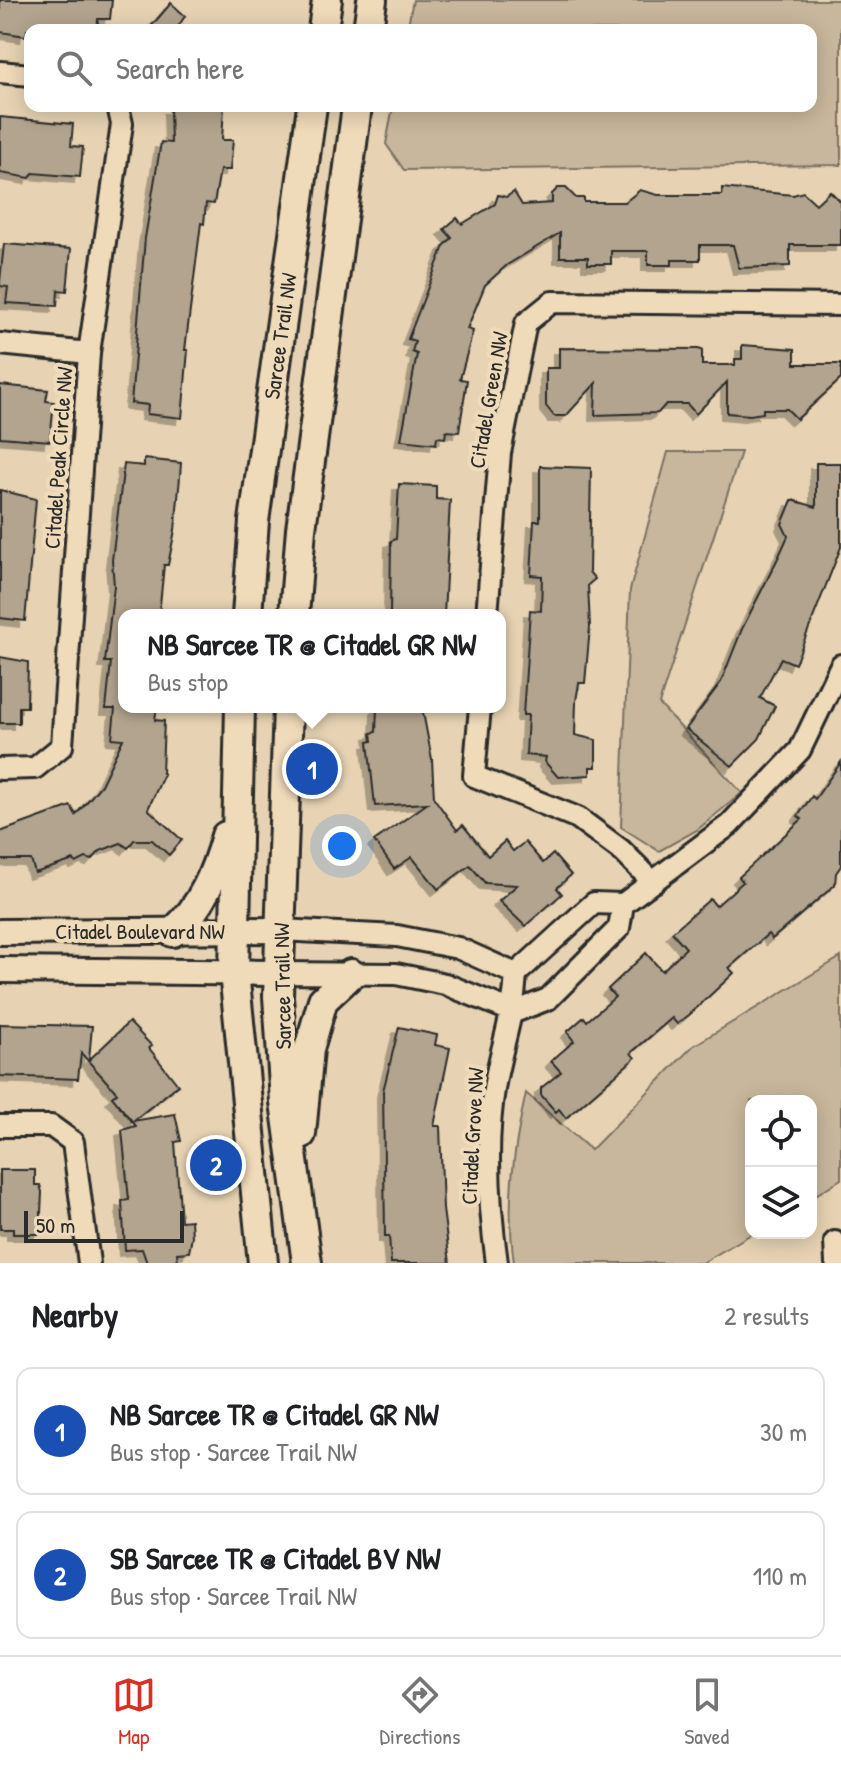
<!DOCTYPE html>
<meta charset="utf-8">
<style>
:root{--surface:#fff;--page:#f6f6f6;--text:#202124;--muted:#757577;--line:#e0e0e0;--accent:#d93025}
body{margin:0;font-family:"Patrick Hand",sans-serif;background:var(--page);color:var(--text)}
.controls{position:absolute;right:24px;bottom:24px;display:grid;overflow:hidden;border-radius:16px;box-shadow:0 4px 20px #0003}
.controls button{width:72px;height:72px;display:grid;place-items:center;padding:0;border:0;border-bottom:2px solid var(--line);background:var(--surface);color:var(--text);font:40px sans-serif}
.scale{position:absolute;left:24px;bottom:20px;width:160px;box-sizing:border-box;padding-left:8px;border:4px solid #2b2b2b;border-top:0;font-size:22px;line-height:28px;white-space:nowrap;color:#2b2b2b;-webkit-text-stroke:6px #efdab9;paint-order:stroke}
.you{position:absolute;left:342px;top:846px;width:28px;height:28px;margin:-20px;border:6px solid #fff;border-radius:50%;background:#1a73e8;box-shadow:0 0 0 12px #1a73e833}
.badge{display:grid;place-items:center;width:52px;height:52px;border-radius:50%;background:var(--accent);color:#fff;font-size:26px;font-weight:700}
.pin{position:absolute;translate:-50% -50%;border:4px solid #fff;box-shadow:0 2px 8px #0006}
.popup{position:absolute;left:118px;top:609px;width:388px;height:104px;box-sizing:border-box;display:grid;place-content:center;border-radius:16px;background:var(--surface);filter:drop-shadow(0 2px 6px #0005);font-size:26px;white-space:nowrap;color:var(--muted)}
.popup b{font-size:30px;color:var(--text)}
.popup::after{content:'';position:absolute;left:50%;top:100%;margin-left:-16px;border:16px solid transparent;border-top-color:var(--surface)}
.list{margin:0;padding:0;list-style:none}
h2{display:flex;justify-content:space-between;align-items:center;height:104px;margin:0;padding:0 32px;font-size:34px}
h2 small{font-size:26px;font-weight:400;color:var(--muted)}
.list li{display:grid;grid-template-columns:52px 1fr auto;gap:24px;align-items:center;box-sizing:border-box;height:128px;margin:0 16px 16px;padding:0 16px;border:2px solid var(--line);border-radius:16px}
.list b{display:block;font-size:30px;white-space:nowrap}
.list p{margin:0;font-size:26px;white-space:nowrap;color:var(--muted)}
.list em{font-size:26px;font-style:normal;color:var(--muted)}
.icon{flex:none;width:44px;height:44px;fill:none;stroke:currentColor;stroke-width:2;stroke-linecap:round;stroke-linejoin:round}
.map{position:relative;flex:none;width:841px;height:1263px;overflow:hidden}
.search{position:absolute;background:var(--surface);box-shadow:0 4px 20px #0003;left:24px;right:24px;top:24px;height:88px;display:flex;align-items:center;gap:20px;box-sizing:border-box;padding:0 28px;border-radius:16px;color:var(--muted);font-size:30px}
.sheet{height:392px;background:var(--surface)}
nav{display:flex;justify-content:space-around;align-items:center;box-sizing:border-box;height:112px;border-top:2px solid var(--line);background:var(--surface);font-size:22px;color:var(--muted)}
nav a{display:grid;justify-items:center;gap:4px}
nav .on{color:var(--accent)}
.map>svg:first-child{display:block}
</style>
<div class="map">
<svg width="841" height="1263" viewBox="0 0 841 1263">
<defs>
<filter id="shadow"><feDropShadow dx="-6" dy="6" stdDeviation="0" flood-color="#0004"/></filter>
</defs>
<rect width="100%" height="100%" fill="#e7d3b3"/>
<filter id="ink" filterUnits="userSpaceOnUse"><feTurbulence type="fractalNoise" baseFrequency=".0125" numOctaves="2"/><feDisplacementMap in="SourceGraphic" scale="16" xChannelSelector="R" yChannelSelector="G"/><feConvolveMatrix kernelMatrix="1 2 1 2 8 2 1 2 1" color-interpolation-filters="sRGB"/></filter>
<g filter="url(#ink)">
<g fill="#c8b79c" stroke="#7a7164" stroke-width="2">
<polygon points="413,0 841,0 841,165 404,170 386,144 393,106 811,106 811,30 407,30"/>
<polygon points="668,452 741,452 659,704 742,793 697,830 659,851 621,827 630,590"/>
<path d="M 841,957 L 841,1179 L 811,1198 L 811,1101 L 751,1101 L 753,1233 L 702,1263 L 514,1263 C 506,1204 513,1151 526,1093 L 591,1150 L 693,1046 Z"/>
</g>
<g fill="#b2a48e" stroke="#2b2b2b" stroke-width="2" filter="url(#shadow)">
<polygon points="0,0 112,0 110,19 98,19 97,30 27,30 26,36 0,32"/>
<polygon points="171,3 185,16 176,30 148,30"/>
<polygon points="224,106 222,140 233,140 230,170 220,170 214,204 206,203 204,224 201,223 185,350 188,350 182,418 147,414 148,405 131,403 145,238 161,142 171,143 170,108"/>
<polygon points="0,117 73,124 71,146 83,147 80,177 33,173 30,178 0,173"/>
<polygon points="558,188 566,188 576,198 584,198 584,202 625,202 640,190 658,195 722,195 722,188 793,195 803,192 816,204 830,191 841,202 841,245 790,245 790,266 739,268 733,245 700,245 700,260 672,260 672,265 648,265 648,251 611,251 611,264 588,264 588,257 560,257 560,233 507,265 485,285 467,329 473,331 460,379 467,380 459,432 446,431 445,438 437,437 436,444 401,440 417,354 412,352 415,341 408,339 444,246 452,238 444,229 457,218 462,224 495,204 498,195 506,197 514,192 522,205 552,203 552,194"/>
<polygon points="4,244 71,249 67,291 58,290 57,306 6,303 8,287 0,286 0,281"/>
<polygon points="742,345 795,349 795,364 841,364 841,379 797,419 787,409 763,409 763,413 750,415 727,413 727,382 696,414 687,404 666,404 658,413 595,415 596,383 566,416 554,416 546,406 546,368 559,368 559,348 698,349 702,350 702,365 735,365 735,359 742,359"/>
<polygon points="0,385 48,390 46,401 54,402 50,441 0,437"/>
<polygon points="144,459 181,463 180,477 175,530 168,565 164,565 159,615 124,615 124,707 157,707 155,720 164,721 162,773 164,774 148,809 182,840 169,855 152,840 134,840 128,848 121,843 100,851 92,860 86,858 76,863 74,860 35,873 31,860 0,860 0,832 71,806 76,815 101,785 123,739 112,738 115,709 106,709 111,662 105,662 114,586 112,560 124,464 144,466"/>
<polygon points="816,463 841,463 841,547 795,664 781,658 760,698 775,706 759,739 732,766 686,729 721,682 742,629 778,558 788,536 782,524 792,500 816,507"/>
<polygon points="540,466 591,468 589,572 595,579 588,585 590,627 585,683 579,683 576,701 575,735 596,740 596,767 590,767 590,775 558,777 545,762 546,757 526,755 528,715 523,715 530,610 541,611 542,576 531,575 534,521 540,521"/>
<polygon points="399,484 436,486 436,499 450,500 444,615 390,615 391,541 396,539"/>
<polygon points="0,490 36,499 25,621 0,618"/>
<polygon points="0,657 28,662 27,707 19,707 19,723 0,723"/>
<polygon points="377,707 422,707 432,759 434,798 457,830 463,825 488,856 505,841 513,851 525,842 543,863 553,854 571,875 557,888 562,894 525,926 499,901 517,885 485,883 470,865 438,889 412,857 394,869 378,846 374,841 428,803 375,806 368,742 372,741 371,733 376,732"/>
<polygon points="841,762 841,866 836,873 835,885 772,939 768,934 729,968 734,973 689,1015 677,1024 672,1018 631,1053 635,1058 566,1118 559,1109 556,1112 541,1095 541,1088 561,1072 551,1061 574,1041 567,1032 584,1017 587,1021 615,997 608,989 646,953 662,971 686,948 672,932 710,899 716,906 743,882 739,877 802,819 798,816 812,796 815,799"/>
<polygon points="129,1022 152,1046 149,1048 178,1085 133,1121 175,1114 181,1141 175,1142 181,1221 191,1220 192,1237 189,1252 177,1253 178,1263 147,1263 142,1249 125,1250 122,1201 129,1200 122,1130 136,1126 112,1097 117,1093 81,1053 78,1079 0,1076 0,1024 92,1026 89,1060"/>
<polygon points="399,1027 437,1035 435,1045 450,1048 434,1126 440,1126 443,1209 450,1263 391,1263 389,1236 385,1236 383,1091"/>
<polygon points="0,1170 35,1170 35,1185 40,1185 42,1192 40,1234 13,1234 13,1229 0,1229"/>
</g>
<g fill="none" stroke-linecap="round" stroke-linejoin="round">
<defs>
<g id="minor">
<polyline points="0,72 30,75"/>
<polyline points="0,344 89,353"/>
<polyline points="487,615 500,453 526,323 552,302 841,305"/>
<polyline points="480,707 474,776 578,818 621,850 653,882"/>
<polyline points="0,769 35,768 62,746 89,353 122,124 118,106"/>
<polyline points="280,930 397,936 458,948 516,974"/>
<polyline points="277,973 396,974 445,984 514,1012 548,999 619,928 623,904"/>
<polyline points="0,1126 51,1126 73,1142 89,1263"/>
<polyline points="835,1242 836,1263"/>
<path d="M 497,1263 C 489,1206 485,1140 495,1083 C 502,1044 514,1014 516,974 L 594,903 L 623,904 L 729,825 L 800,750 L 841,665"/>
</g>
<g id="tertiary">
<polyline points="0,932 280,930"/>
<polyline points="0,970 277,973"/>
</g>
<g id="secondary">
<polyline points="323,30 327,0"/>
<polyline points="368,30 372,0"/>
<polyline points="247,615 254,521 312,106"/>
<polyline points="294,615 301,529 357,106"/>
<polyline points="240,707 234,972 263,1263"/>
<polyline points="288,707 278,996 285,1102 307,1263"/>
<path d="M 173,932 C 202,908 216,871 226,836"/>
<polyline points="301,1134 309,1049 323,1000 351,974"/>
</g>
</defs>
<use href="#minor" stroke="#2b2b2b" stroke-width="26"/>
<use href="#tertiary" stroke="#2b2b2b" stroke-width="30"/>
<use href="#secondary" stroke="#2b2b2b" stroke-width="34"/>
<use href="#minor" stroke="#efdab9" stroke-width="20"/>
<use href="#tertiary" stroke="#efdab9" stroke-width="24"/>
<use href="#secondary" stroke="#efdab9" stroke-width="28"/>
</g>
</g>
<g text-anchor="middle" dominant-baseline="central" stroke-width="8" stroke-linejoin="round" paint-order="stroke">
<g font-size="22" fill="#2b2b2b" stroke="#efdab9">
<text transform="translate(280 336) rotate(-82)">Sarcee Trail NW</text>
<text transform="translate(488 400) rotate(-80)">Citadel Green NW</text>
<text transform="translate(58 458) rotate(-86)">Citadel Peak Circle NW</text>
<text x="140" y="931">Citadel Boulevard NW</text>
<text transform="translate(282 986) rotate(-91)">Sarcee Trail NW</text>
<text transform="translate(472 1136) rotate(-87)">Citadel Grove NW</text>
</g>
</g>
</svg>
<div class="controls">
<button><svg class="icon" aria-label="locate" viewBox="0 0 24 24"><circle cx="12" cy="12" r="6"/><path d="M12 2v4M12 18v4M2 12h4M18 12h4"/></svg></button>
<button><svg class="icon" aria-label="layers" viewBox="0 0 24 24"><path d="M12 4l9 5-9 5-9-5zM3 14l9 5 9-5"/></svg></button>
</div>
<div class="scale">50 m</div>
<div class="you"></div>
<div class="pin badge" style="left:312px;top:769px;background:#1a4fb4">1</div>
<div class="popup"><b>NB Sarcee TR @ Citadel GR NW</b>Bus stop</div>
<div class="pin badge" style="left:216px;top:1165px;background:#1a4fb4">2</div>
<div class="search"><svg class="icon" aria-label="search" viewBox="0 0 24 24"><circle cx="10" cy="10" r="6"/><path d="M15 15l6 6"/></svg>Search here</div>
</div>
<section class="sheet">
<h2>Nearby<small>2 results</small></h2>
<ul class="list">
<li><span class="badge" style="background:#1a4fb4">1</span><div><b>NB Sarcee TR @ Citadel GR NW</b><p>Bus stop · Sarcee Trail NW</p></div><em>30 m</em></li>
<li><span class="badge" style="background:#1a4fb4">2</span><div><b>SB Sarcee TR @ Citadel BV NW</b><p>Bus stop · Sarcee Trail NW</p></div><em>110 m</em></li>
</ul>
</section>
<nav>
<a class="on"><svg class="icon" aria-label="map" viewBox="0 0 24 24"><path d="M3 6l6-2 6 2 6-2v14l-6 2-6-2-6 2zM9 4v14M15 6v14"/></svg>Map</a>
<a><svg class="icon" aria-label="directions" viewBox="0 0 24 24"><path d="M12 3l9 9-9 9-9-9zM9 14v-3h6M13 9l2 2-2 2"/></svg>Directions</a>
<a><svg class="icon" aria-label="saved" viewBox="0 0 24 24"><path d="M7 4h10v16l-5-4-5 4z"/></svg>Saved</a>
</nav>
